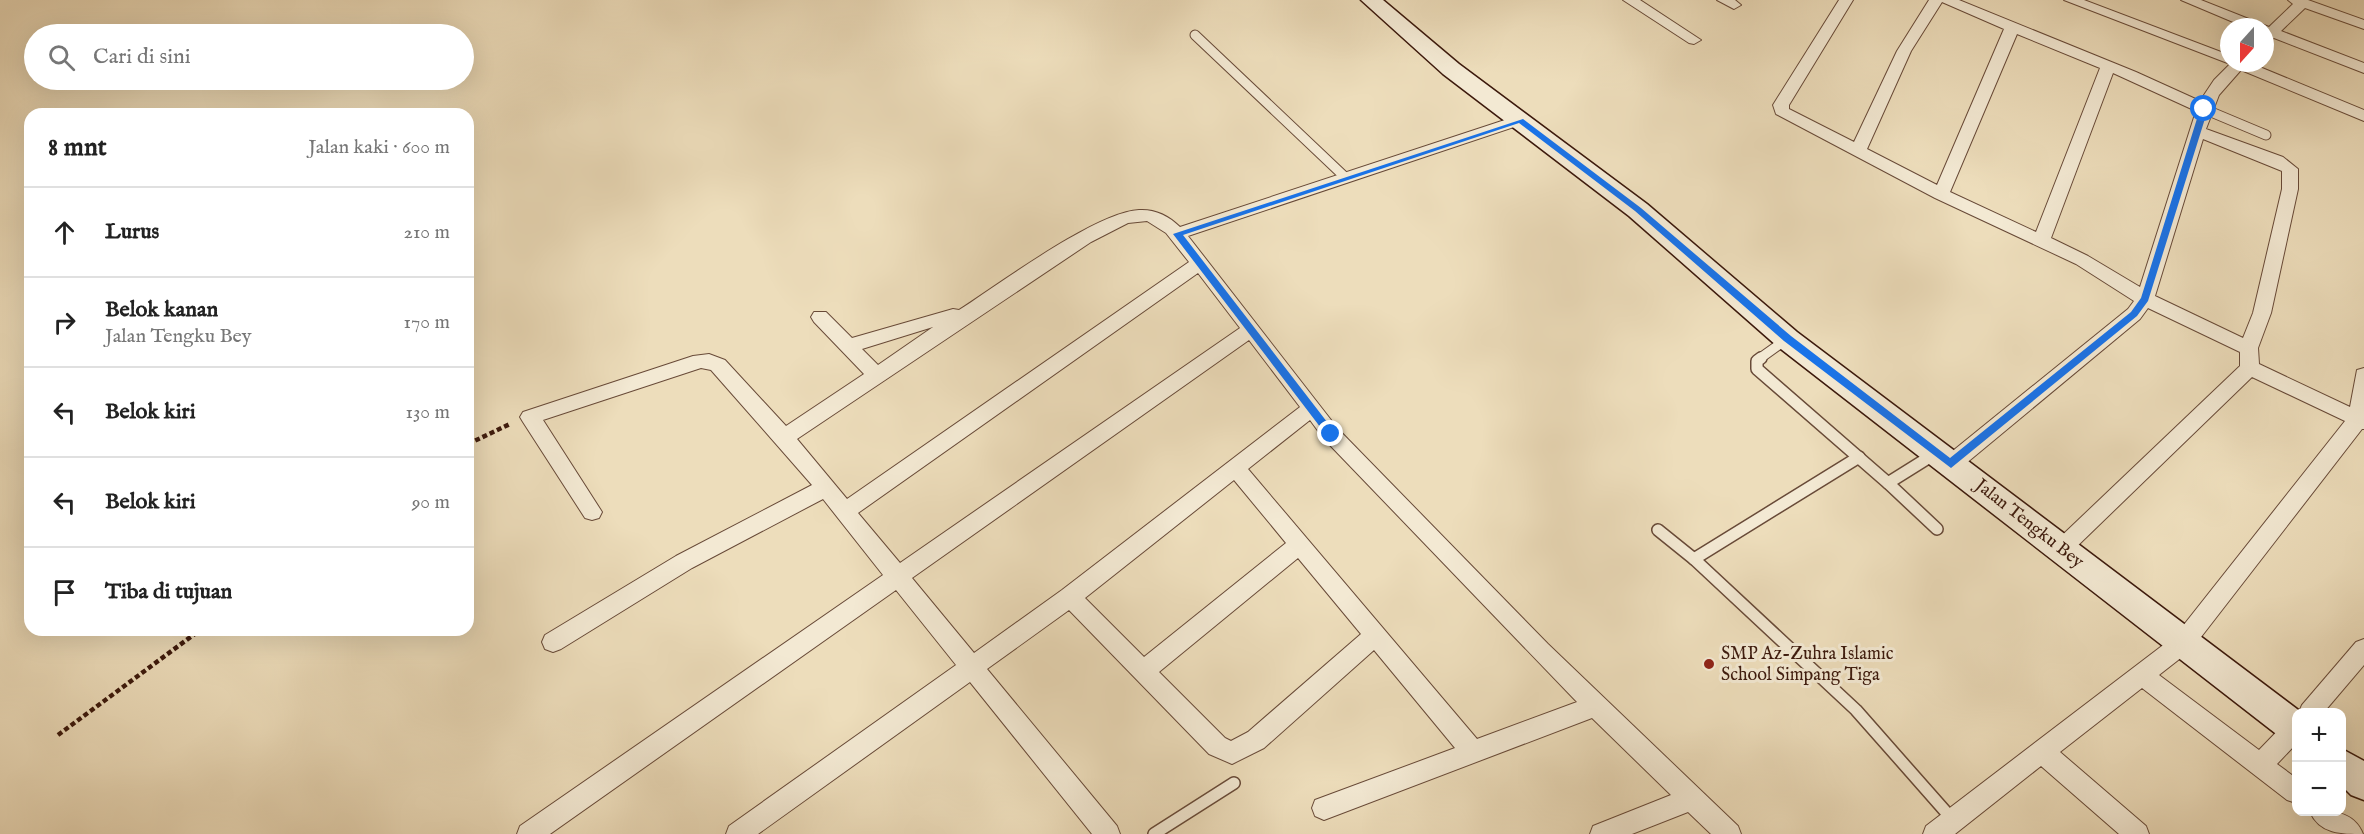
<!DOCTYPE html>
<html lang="id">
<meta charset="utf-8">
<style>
:root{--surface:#fff;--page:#f2f2f2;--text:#222;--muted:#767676;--line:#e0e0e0}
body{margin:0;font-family:"IM FELL English",serif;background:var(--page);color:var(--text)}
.controls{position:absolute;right:18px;bottom:18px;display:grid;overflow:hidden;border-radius:12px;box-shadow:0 6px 24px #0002}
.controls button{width:54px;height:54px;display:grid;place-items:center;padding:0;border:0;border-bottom:2px solid var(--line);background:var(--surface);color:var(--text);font:30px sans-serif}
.compass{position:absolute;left:2220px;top:18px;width:54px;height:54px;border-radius:50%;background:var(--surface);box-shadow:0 6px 24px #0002;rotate:201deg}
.stop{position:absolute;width:18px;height:18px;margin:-14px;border:4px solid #1a73e8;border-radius:50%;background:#fff}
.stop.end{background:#1a73e8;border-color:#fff;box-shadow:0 2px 6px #0008}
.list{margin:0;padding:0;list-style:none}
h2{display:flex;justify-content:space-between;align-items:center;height:78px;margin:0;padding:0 24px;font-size:26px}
h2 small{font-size:20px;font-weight:400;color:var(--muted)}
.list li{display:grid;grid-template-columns:39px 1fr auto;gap:18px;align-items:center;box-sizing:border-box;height:90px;padding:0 24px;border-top:2px solid var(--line)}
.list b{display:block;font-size:22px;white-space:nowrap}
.list p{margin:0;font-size:20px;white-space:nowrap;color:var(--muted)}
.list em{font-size:20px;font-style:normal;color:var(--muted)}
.icon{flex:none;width:33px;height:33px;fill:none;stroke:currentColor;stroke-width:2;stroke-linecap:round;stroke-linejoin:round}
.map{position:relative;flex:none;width:2364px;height:834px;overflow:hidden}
.search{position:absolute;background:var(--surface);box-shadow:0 6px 24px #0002;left:24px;top:24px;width:450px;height:66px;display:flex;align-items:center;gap:15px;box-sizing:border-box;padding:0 21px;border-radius:33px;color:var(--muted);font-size:22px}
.panel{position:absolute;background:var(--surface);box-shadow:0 6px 24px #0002;left:24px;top:108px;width:450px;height:528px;border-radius:18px}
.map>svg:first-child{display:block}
</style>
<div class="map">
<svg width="2364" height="834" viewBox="0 0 2364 834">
<rect width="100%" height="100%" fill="#edddbb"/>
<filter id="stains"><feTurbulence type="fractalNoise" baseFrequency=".00333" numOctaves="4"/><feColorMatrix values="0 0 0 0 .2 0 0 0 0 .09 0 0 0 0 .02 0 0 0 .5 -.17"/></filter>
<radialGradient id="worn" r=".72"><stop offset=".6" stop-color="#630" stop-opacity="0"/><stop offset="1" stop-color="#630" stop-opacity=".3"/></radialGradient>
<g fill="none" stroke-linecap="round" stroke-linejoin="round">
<defs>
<g id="lane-far1">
<polyline points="1195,35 1346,178"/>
<polyline points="2204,109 2266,135"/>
<polyline points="1759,359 1787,339"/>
</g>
<g id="lane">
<polyline points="1761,358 1757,361 1757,369 1888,483 1936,453"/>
<polyline points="1888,483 1937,529"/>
<polyline points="1658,530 1694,559 1856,710 1953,820"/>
<polyline points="1694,559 1859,457"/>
<polyline points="1154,834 1234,783"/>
</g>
<g id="street">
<polygon points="1623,0 1640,0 1701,40 1694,44 1689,43"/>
<polygon points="1717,0 1735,0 1741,5 1734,9"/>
<path d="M 1839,0 L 1853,0 L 1789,105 L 1789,109 L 1854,142 L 1897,51 L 1929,0 L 1959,0 L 2136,72 L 2200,101 L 2214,80 L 2230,64 L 2064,0 L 2084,0 L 2229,55 L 2229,63 L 2250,63 L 2364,110 L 2364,121 L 2241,70 L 2219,95 L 2206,129 L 2283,157 L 2298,169 L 2298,189 L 2271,313 L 2258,348 L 2259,364 L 2350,407 L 2357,370 L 2364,368 L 2364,429 L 2362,429 L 2191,650 L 2159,675 L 2259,750 L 2288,720 L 2296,718 L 2296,744 L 2277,764 L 2296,778 L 2296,803 L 2287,800 L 2142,688 L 2060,752 L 2146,826 L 2149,834 L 2119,834 L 2041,766 L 1955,834 L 1923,834 L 1926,826 L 2175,636 L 2345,421 L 2252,377 L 2068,555 L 2061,558 L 2054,555 L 2050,549 L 2054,543 L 2240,366 L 2240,352 L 2148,308 L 2140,319 L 1958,470 L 1951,472 L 1944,470 L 1941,464 L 1944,458 L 2128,309 L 2134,301 L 2076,264 L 1935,198 L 1776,114 L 1773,105 ZM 1942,2 L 2004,29 L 1937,185 L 1867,149 L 1911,51 ZM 2017,34 L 2100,68 L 2036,232 L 1950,192 ZM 2113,73 L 2196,111 L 2140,287 L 2088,256 L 2051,238 ZM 2203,139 L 2282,171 L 2282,189 L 2253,313 L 2243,338 L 2155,296 Z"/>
<polygon points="2181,0 2201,0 2269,27 2293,4 2288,0 2308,0 2364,20 2364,29 2305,8 2281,31 2364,63 2364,73 2274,38 2265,43 2265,27 2245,27"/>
<path d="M 1520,115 L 1526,117 L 1528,120 L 1526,123 L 1188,236 L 1338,429 L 1548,644 L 1738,826 L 1741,834 L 1711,834 L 1688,812 L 1632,834 L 1590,834 L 1593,826 L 1671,795 L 1592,718 L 1324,820 L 1315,816 L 1312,808 L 1315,800 L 1455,748 L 1374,650 L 1264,748 L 1232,764 L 1209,754 L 1069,610 L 987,669 L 1117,826 L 1120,834 L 1092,834 L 970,682 L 758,834 L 726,834 L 729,826 L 956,665 L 896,590 L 550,834 L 517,834 L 520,826 L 883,575 L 823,499 L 692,568 L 561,649 L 553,652 L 545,649 L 542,642 L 545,635 L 676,556 L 812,485 L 711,370 L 701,368 L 543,420 L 602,512 L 599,518 L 592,520 L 585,518 L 523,422 L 520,417 L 523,412 L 693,356 L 709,354 L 725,360 L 786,426 L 864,374 L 814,322 L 811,317 L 814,312 L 826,312 L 852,338 L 953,309 L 959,310 C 998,285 1096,212 1139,210 C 1155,209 1169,216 1180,227 ZM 1147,221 L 1166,233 L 1189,262 L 847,499 L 797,439 L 1091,242 L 1128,223 ZM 1198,273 L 1240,328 L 900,563 L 858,513 ZM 933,327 L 878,365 L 862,349 ZM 1249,340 L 1300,407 L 1062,590 L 974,653 L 912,578 ZM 1310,420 L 1324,439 L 1577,702 L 1477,739 L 1248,469 ZM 1234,480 L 1286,543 L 1144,657 L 1085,598 ZM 1298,558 L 1361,634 L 1248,732 L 1231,741 L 1225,738 L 1159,672 Z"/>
<polygon points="2364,639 2364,665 2324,712 2299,712 2302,705 2356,642"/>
<path d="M 2310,812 C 2331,810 2354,811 2363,834 C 2341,834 2320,834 2310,812 Z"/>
</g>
<g id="secondary">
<polygon points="1361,0 1383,0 1459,64 1647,204 1797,332 2301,712 2296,712 2296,744 2284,740 1777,346 1629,216 1443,74"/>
<polygon points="2342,749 2364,761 2364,800 2351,795 2342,786"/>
</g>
</defs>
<use href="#lane-far1" stroke="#684a38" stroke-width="11"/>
<use href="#lane" stroke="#684a38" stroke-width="14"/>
<use href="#street" stroke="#684a38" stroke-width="2"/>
<use href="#secondary" stroke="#3c190c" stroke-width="3"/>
<g stroke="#3c190c" stroke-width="4.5" stroke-dasharray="5 3" stroke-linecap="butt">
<polyline points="468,444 510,424"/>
<polyline points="58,735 200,630"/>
</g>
<use href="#lane-far1" stroke="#f3e9d3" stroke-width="9"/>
<use href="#lane" stroke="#f3e9d3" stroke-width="11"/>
<use href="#street" fill="#f3e9d3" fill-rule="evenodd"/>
<use href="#secondary" fill="#f3e9d3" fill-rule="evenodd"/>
</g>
<polygon fill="#1a73e8" points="2204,107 2208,109 2148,301 2137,316 1951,468 1784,341 1635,211 1519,123 1183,235 1334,431 1334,436 1327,436 1173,234 1523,119 1641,208 1791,336 1950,458 2131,312 2141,298 2200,109"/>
<circle fill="#8f2418" stroke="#f3e9d3" stroke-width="2" cx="1709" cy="664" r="6"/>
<g text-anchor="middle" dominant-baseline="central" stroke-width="6" stroke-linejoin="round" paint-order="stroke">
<g font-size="18" fill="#3c190c" stroke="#f3e9d3">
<text transform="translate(2029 524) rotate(38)">Jalan Tengku Bey</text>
</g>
<g font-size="18" fill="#3c190c" stroke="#f3e9d3" text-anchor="start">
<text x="1721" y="654">SMP Az-Zuhra Islamic<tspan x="1721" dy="21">School Simpang Tiga</tspan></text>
</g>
</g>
<rect width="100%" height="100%" filter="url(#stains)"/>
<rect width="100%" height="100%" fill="url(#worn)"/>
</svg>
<div class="controls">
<button>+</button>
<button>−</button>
</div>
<svg class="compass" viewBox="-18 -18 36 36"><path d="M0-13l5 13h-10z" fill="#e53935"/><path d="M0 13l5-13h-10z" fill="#767676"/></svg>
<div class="stop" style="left:2204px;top:109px"></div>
<div class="stop end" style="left:1331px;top:434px"></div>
<div class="search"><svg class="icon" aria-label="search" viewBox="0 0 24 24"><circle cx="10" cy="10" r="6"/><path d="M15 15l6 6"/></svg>Cari di sini</div>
<section class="panel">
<h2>8 mnt<small>Jalan kaki · 600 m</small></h2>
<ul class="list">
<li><svg class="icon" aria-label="ahead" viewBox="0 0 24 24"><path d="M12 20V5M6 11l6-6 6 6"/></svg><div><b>Lurus</b></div><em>210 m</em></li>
<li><svg class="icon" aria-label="right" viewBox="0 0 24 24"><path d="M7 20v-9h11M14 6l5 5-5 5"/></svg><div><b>Belok kanan</b><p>Jalan Tengku Bey</p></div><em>170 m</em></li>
<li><svg class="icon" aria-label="left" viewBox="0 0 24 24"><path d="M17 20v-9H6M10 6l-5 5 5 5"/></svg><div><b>Belok kiri</b></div><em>130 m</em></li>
<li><svg class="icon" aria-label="left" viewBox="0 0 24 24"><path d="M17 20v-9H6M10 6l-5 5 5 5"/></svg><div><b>Belok kiri</b></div><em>90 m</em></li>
<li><svg class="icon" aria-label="arrive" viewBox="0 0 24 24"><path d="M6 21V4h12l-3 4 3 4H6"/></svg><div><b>Tiba di tujuan</b></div></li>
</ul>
</section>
</div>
